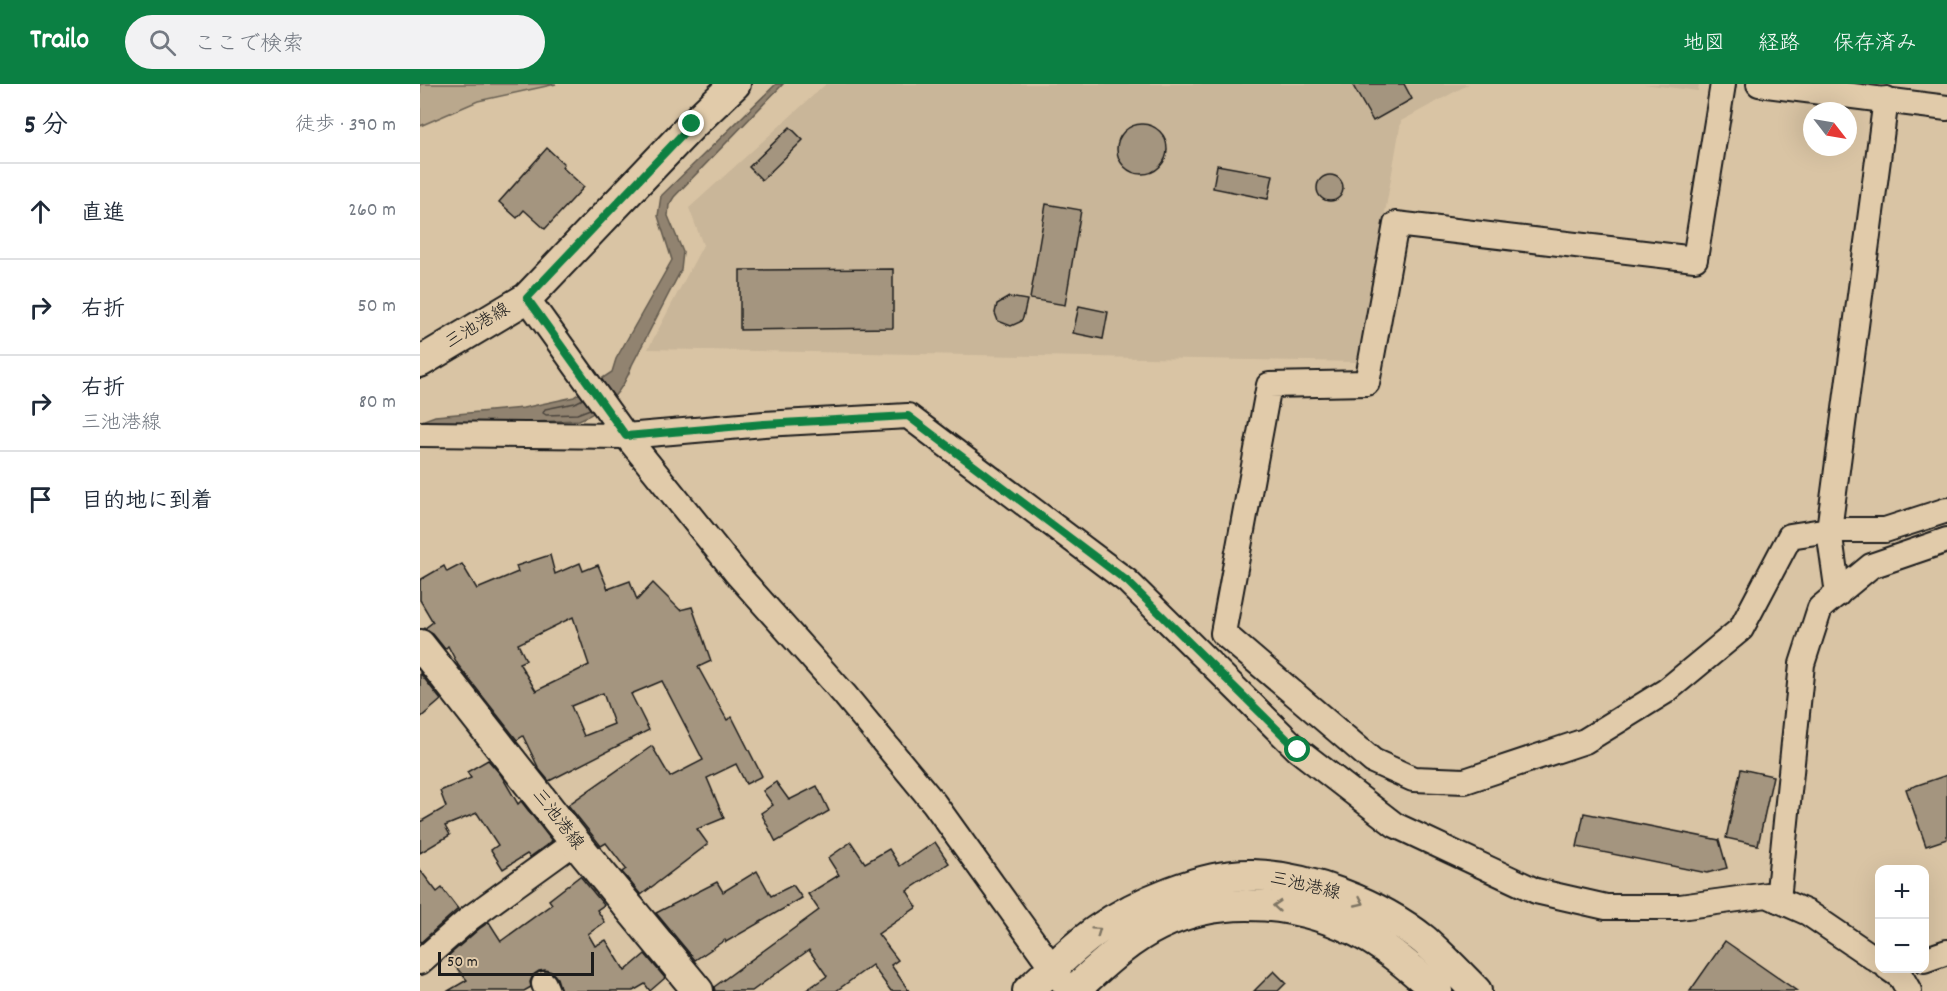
<!DOCTYPE html>
<html lang="ja">
<meta charset="utf-8">
<style>
:root{--surface:#fff;--page:#f2f2f3;--text:#1f2937;--muted:#747a83;--line:#e0e1e3;--accent:#0b8043}
body{margin:0;font-family:Dekko,"Klee One",sans-serif;background:var(--page);color:var(--text)}
.controls{position:absolute;right:18px;bottom:18px;display:grid;overflow:hidden;border-radius:12px;box-shadow:0 6px 24px #0002}
.controls button{width:54px;height:54px;display:grid;place-items:center;padding:0;border:0;border-bottom:2px solid var(--line);background:var(--surface);color:var(--text);font:30px sans-serif}
.compass{position:absolute;left:1383px;top:18px;width:54px;height:54px;border-radius:50%;background:var(--surface);box-shadow:0 6px 24px #0002;rotate:121deg}
.scale{position:absolute;left:18px;bottom:15px;width:156px;box-sizing:border-box;padding-left:6px;border:3px solid #1c1c1c;border-top:0;font-size:16px;line-height:21px;white-space:nowrap;color:#1c1c1c;-webkit-text-stroke:4px #e1cbaa;paint-order:stroke}
.stop{position:absolute;width:18px;height:18px;margin:-14px;border:4px solid #0b8043;border-radius:50%;background:#fff}
.stop.end{background:#0b8043;border-color:#fff;box-shadow:0 2px 6px #0008}
.list{margin:0;padding:0;list-style:none}
h2{display:flex;justify-content:space-between;align-items:center;height:78px;margin:0;padding:0 24px;font-size:26px}
h2 small{font-size:20px;font-weight:400;color:var(--muted)}
.list li{display:grid;grid-template-columns:39px 1fr auto;gap:18px;align-items:center;box-sizing:border-box;height:96px;padding:0 24px;border-top:2px solid var(--line)}
.list b{display:block;font-size:22px;white-space:nowrap}
.list p{margin:0;font-size:20px;white-space:nowrap;color:var(--muted)}
.list em{font-size:20px;font-style:normal;color:var(--muted)}
.icon{flex:none;width:33px;height:33px;fill:none;stroke:currentColor;stroke-width:2;stroke-linecap:round;stroke-linejoin:round}
.map{position:relative;flex:none;width:1527px;height:907px;overflow:hidden}
header{display:flex;align-items:center;gap:36px;box-sizing:border-box;height:84px;padding:0 30px;background:var(--accent);color:#fff}
header strong{font-size:28px}
nav{display:flex;gap:33px;margin-inline-start:auto;font-size:21px}
.search{width:420px;height:54px;background:var(--page);display:flex;align-items:center;gap:15px;box-sizing:border-box;padding:0 21px;border-radius:33px;color:var(--muted);font-size:22px}
main{display:flex}
aside{flex:1;background:var(--surface)}
.map>svg:first-child{display:block}
</style>
<header>
<strong>Trailo</strong>
<div class="search"><svg class="icon" aria-label="search" viewBox="0 0 24 24"><circle cx="10" cy="10" r="6"/><path d="M15 15l6 6"/></svg>ここで検索</div>
<nav><a>地図</a><a>経路</a><a>保存済み</a></nav>
</header>
<main>
<aside>
<h2>5 分<small>徒歩 · 390 m</small></h2>
<ul class="list">
<li><svg class="icon" aria-label="ahead" viewBox="0 0 24 24"><path d="M12 20V5M6 11l6-6 6 6"/></svg><div><b>直進</b></div><em>260 m</em></li>
<li><svg class="icon" aria-label="right" viewBox="0 0 24 24"><path d="M7 20v-9h11M14 6l5 5-5 5"/></svg><div><b>右折</b></div><em>50 m</em></li>
<li><svg class="icon" aria-label="right" viewBox="0 0 24 24"><path d="M7 20v-9h11M14 6l5 5-5 5"/></svg><div><b>右折</b><p>三池港線</p></div><em>80 m</em></li>
<li><svg class="icon" aria-label="arrive" viewBox="0 0 24 24"><path d="M6 21V4h12l-3 4 3 4H6"/></svg><div><b>目的地に到着</b></div></li>
</ul>
</aside>
<div class="map">
<svg width="1527" height="907" viewBox="0 0 1527 907">
<rect width="100%" height="100%" fill="#d9c4a4"/>
<filter id="ink" filterUnits="userSpaceOnUse"><feTurbulence type="fractalNoise" baseFrequency=".0167" numOctaves="2"/><feDisplacementMap in="SourceGraphic" scale="12" xChannelSelector="R" yChannelSelector="G"/><feConvolveMatrix kernelMatrix="1 2 1 2 8 2 1 2 1" color-interpolation-filters="sRGB"/></filter>
<g filter="url(#ink)">
<g fill="#c9b699">
<polygon points="406,0 1049,0 981,37 939,278 228,265 283,161 269,124"/>
<polygon points="1224,0 1279,0 1278,7"/>
</g>
<polygon fill="#baa88d" stroke="#6b6254" stroke-width="1.5" points="0,0 136,0 58,17 0,42"/>
<path fill="#918370" stroke="#625a4e" stroke-width="1.5" d="M 356,0 L 363,0 L 254,113 L 249,121 L 248,132 L 263,168 L 261,186 L 212,281 C 203,308 185,326 159,336 L 16,342 L 4,336 L 15,332 L 103,324 L 154,313 L 192,288 L 196,275 L 252,176 L 238,132 L 241,112 Z"/>
<g fill="none" stroke-linecap="round" stroke-linejoin="round">
<polyline stroke="#4b453e" stroke-width="1.5" points="163,315 155,319 125,325 123,329 126,331 157,330 170,325"/>
</g>
<g fill="#a4957f" stroke="#1c1c1c" stroke-width="1.5" fill-rule="evenodd">
<polygon points="932,0 984,0 992,15 953,37"/>
<circle cx="722" cy="65" r="25"/>
<polygon points="370,43 383,56 342,96 329,83"/>
<polygon points="127,64 144,80 142,83 164,103 125,145 104,126 97,134 79,118"/>
<polygon points="797,81 853,91 848,115 793,104"/>
<circle cx="910" cy="104" r="13"/>
<polygon points="626,120 661,126 645,221 610,215"/>
<polygon points="473,185 473,244 320,246 320,186"/>
<polygon points="589,213 607,216 603,234 600,238 591,242 578,237 575,229 577,220"/>
<polygon points="659,222 688,228 683,255 653,249"/>
<path d="M 130,471 L 135,490 L 160,479 L 163,487 L 178,481 L 188,505 L 210,497 L 217,516 L 233,499 L 260,526 L 272,523 L 291,577 L 278,583 L 307,636 L 312,633 L 342,692 L 326,700 L 316,680 L 287,694 L 304,734 L 277,745 L 288,760 L 221,811 L 202,788 L 206,785 L 186,759 L 181,762 L 148,721 L 232,662 L 250,693 L 283,676 L 242,597 L 211,610 L 229,646 L 129,697 L 119,685 L 103,652 L 97,656 L 38,581 L 28,562 L 25,565 L 13,550 L 4,545 L 13,538 L 0,516 L 0,496 L 24,482 L 27,488 L 42,480 L 57,505 L 98,488 L 96,482 ZM 153,533 L 169,581 L 116,607 L 99,579 L 106,576 L 98,560 ZM 183,609 L 194,640 L 164,652 L 151,622 Z"/>
<polygon points="0,589 21,616 0,634"/>
<polygon points="68,676 81,691 98,720 101,717 132,757 110,773 107,770 83,785 71,766 78,761 57,729 25,742 30,751 0,769 0,738 26,723 20,707 51,694 47,688"/>
<polygon points="1321,685 1353,692 1338,761 1306,754"/>
<polygon points="1527,691 1527,755 1506,762 1486,705"/>
<polygon points="356,698 369,716 397,702 409,727 356,758 341,729 353,721 343,707"/>
<polygon points="1164,729 1299,756 1307,784 1287,789 1157,763"/>
<polygon points="431,758 445,779 469,765 480,782 515,758 529,779 487,807 497,823 458,850 478,876 471,881 489,907 471,907 452,881 416,907 385,907 407,892 389,866 332,907 295,907 294,903 399,826 388,810 419,791 408,774"/>
<polygon points="0,786 17,808 22,804 38,825 0,859"/>
<polygon points="337,787 351,812 373,801 382,814 306,858 305,856 275,876 236,829 297,798 303,808"/>
<polygon points="160,792 184,821 177,826 185,838 168,850 175,862 186,856 205,887 225,870 245,894 230,907 225,900 213,907 141,907 137,894 132,888 125,886 119,887 113,891 110,898 111,903 104,907 28,907 47,896 27,873 59,845 69,838 81,857 132,820 129,816"/>
<polygon points="1305,857 1377,907 1270,907"/>
<polygon points="854,887 866,899 858,907 834,907"/>
</g>
<g fill="none" stroke-linecap="round" stroke-linejoin="round">
<defs>
<g id="minor">
<polyline points="1303,0 1275,175 976,140 947,299 849,301 803,549 953,677 993,695 1045,697 1165,657 1246,607 1321,545 1370,452 1409,446 1465,446 1527,426"/>
<polyline points="1339,0 1527,24"/>
<polyline points="107,214 206,352 317,490 424,610 514,719 649,907"/>
<polyline points="0,350 206,352 344,340 488,332 707,497 878,666 975,741 1116,807 1186,823 1260,823 1347,811 1388,829 1460,878"/>
<polyline points="1418,510 1409,446 1466,15"/>
<polyline points="1358,816 1382,580 1400,524 1451,482 1527,456"/>
<polyline points="1504,876 1527,868"/>
<polyline points="0,878 50,834 155,758"/>
<polyline points="1468,884 1481,893 1489,907"/>
<polyline points="124,900 127,907"/>
</g>
<g id="major">
<polyline points="0,278 107,214 272,41 315,0"/>
<polyline points="0,561 155,758 278,907"/>
<path d="M 608,907 C 630,887 652,864 676,847 C 716,819 783,790 832,791 C 890,793 959,820 1004,856 C 1022,872 1039,890 1056,907"/>
<path d="M 653,907 C 680,883 706,857 739,841 C 805,808 886,818 949,854 C 974,869 995,888 1017,907"/>
</g>
</defs>
<use href="#minor" stroke="#1c1c1c" stroke-width="28"/>
<use href="#major" stroke="#1c1c1c" stroke-width="34"/>
<use href="#minor" stroke="#e1cbaa" stroke-width="24"/>
<use href="#major" stroke="#e1cbaa" stroke-width="30"/>
</g>
<defs><path id="oneway-chevron" d="M-2-3.5L2.5 0L-2 3.5" fill="none" stroke-width="1.6" stroke-linecap="round" stroke-linejoin="round" transform="scale(1.5)"/></defs>
<g stroke="#7e7463">
<use href="#oneway-chevron" transform="translate(940 818) rotate(25)"/>
<use href="#oneway-chevron" transform="translate(857 822) rotate(-175)"/>
<use href="#oneway-chevron" transform="translate(677 847) rotate(-35)"/>
</g>
</g>
<g fill="none" stroke-linecap="round" stroke-linejoin="round" filter="url(#ink)">
<polyline stroke="#0b8043" stroke-width="8" points="272,40 107,214 206,352 344,340 488,332 707,497 878,666"/>
</g>
<g text-anchor="middle" dominant-baseline="central" stroke-width="4.5" stroke-linejoin="round" paint-order="stroke">
<g font-size="18" fill="#1c1c1c" stroke="#e1cbaa">
<text transform="translate(58 243) rotate(-31)">三池港線</text>
<text transform="translate(137 736) rotate(52)">三池港線</text>
<text transform="translate(885 803) rotate(13)">三池港線</text>
</g>
</g>
</svg>
<div class="controls">
<button>+</button>
<button>−</button>
</div>
<svg class="compass" viewBox="-18 -18 36 36"><path d="M0-13l5 13h-10z" fill="#e53935"/><path d="M0 13l5-13h-10z" fill="#747a83"/></svg>
<div class="scale">50 m</div>
<div class="stop" style="left:878px;top:666px"></div>
<div class="stop end" style="left:272px;top:40px"></div>
</div>
</main>
